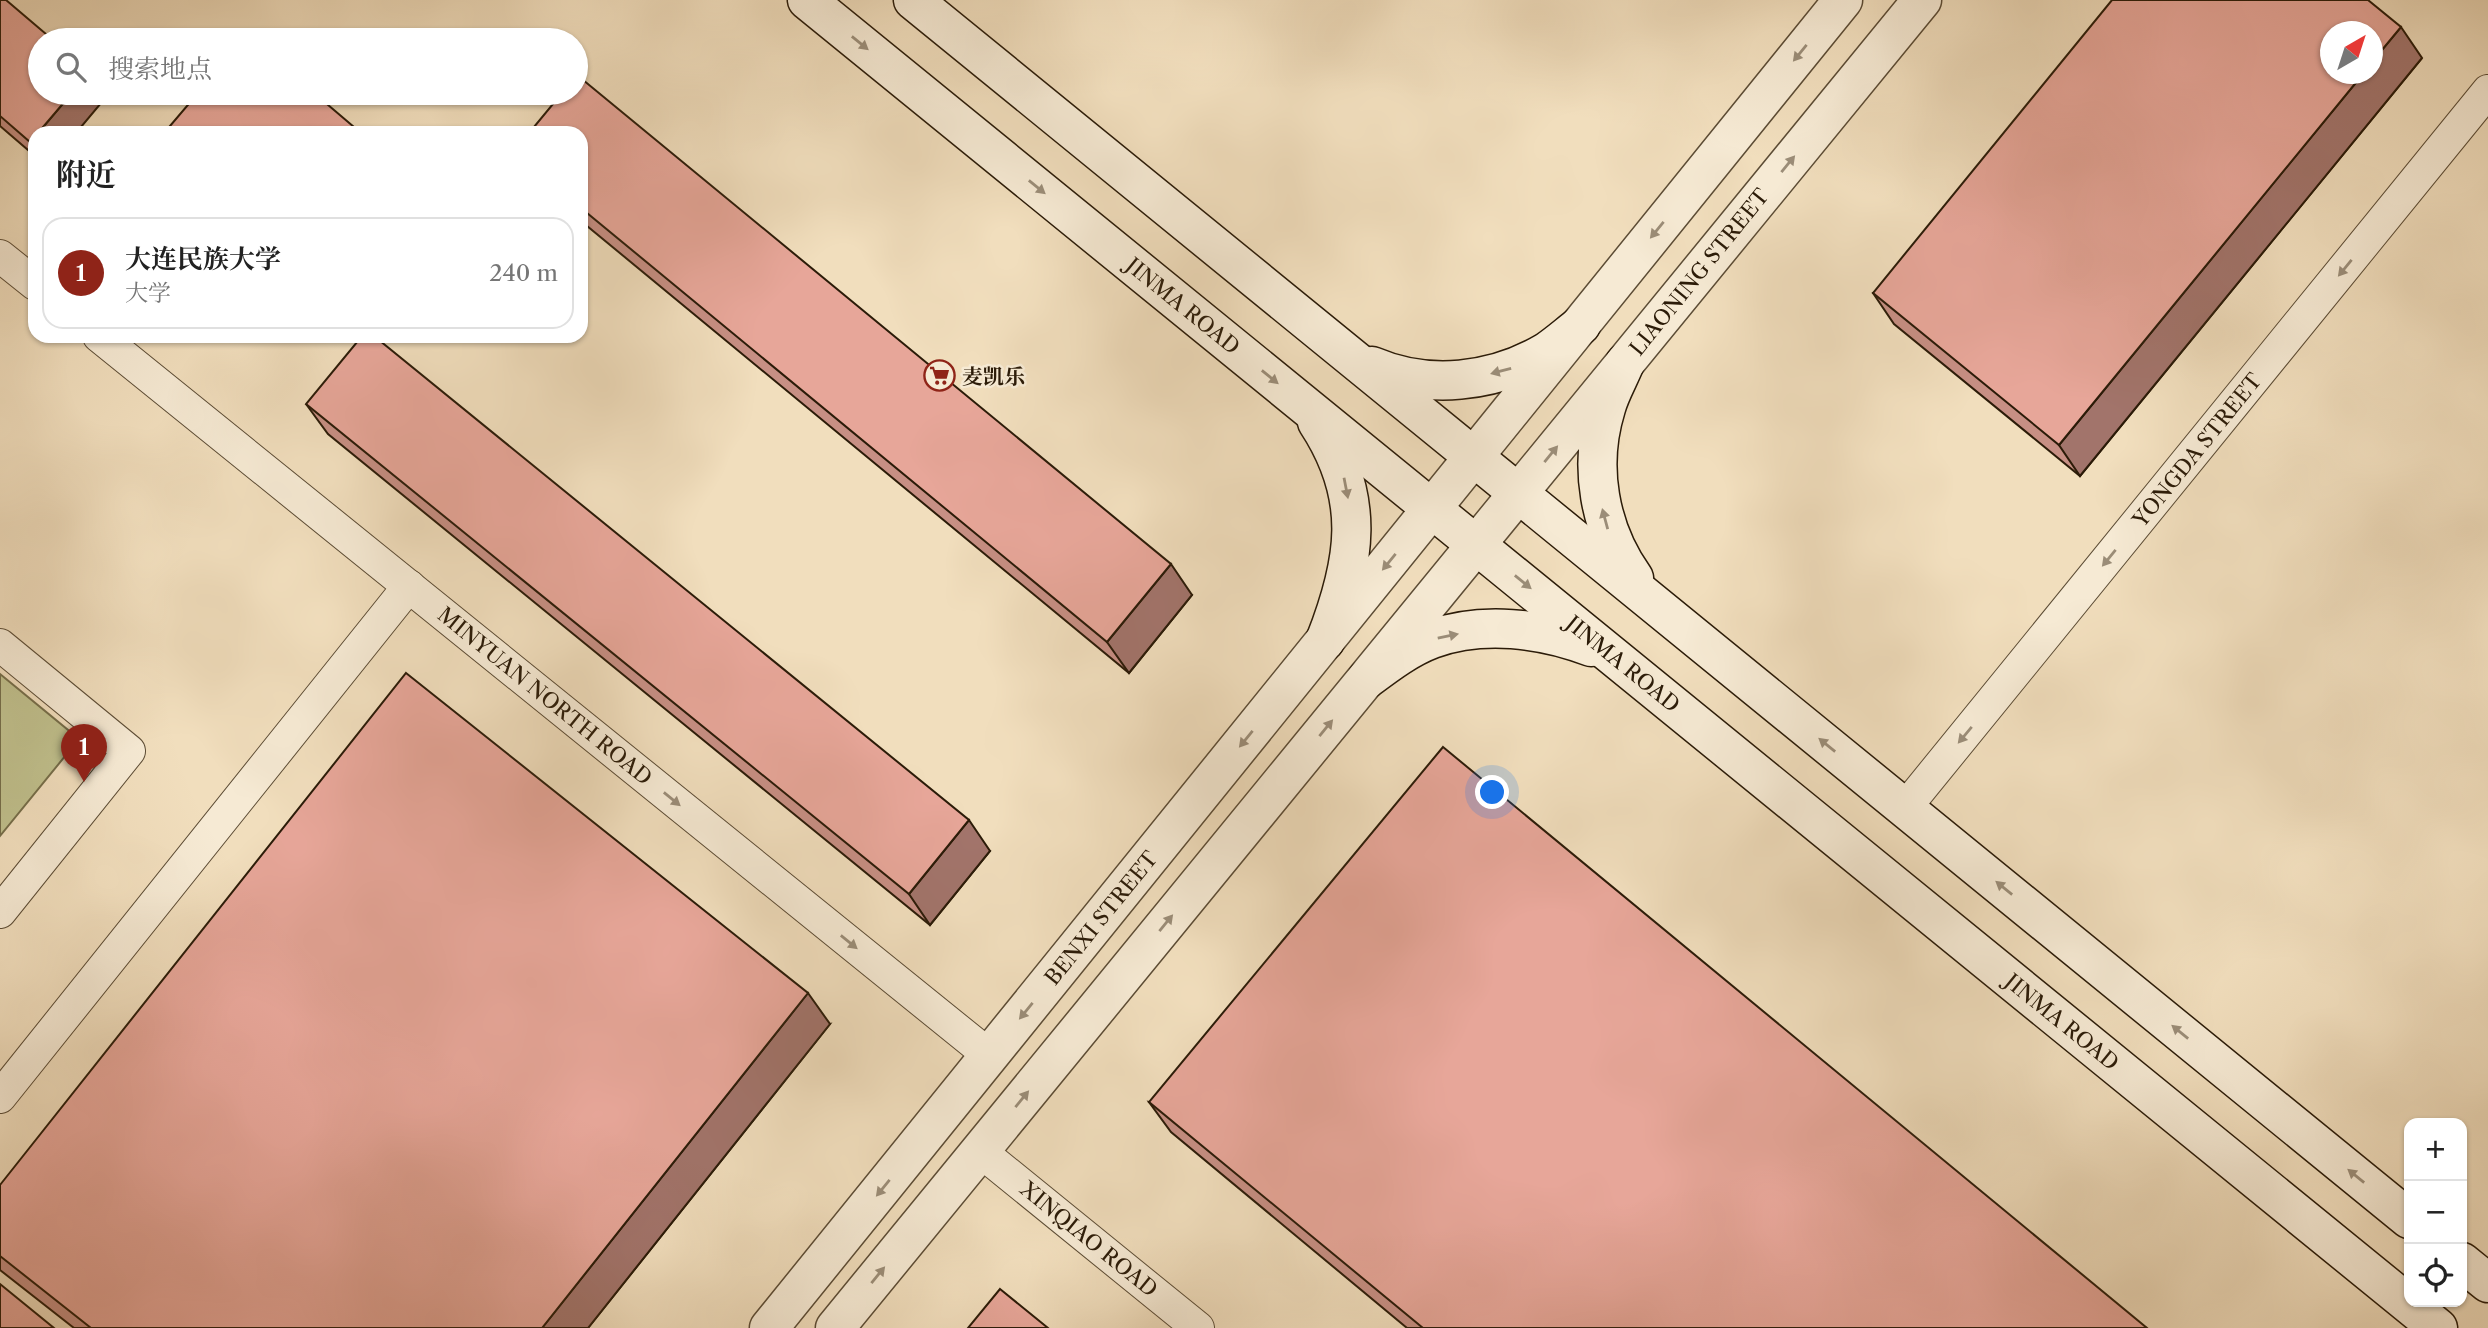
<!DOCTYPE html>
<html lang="zh">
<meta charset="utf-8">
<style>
:root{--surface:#fff;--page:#f2f2f2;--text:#222;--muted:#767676;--line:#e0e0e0;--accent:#8f2418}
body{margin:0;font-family:"Libre Caslon Text","Noto Serif SC",serif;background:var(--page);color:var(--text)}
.controls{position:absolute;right:21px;bottom:21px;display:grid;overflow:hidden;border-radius:14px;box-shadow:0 2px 5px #0004}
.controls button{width:63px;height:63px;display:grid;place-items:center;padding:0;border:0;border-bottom:2px solid var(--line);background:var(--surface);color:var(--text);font:35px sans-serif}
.compass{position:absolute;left:2320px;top:21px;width:63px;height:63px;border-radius:50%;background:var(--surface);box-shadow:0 2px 5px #0004;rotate:39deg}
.you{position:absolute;left:1493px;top:793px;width:24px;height:24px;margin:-18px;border:5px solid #fff;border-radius:50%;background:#1a73e8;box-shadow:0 0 0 10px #1a73e833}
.badge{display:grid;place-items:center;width:46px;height:46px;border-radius:50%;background:var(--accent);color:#fff;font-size:23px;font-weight:700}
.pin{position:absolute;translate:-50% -58px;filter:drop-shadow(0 2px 4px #0008)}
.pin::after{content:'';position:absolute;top:37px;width:24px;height:21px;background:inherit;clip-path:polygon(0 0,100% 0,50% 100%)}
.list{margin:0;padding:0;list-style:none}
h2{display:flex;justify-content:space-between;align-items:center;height:91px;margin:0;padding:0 28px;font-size:30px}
h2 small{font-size:23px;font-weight:400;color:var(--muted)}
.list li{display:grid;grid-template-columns:46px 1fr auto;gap:21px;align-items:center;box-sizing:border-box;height:112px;margin:0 14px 14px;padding:0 14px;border:2px solid var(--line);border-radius:21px}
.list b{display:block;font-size:26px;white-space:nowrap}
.list p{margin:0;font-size:23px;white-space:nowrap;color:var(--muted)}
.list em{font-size:23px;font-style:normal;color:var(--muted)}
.icon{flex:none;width:38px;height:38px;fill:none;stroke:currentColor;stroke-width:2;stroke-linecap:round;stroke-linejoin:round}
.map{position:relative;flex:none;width:2488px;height:1328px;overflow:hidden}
.search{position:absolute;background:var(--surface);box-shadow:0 2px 5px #0004;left:28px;top:28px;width:560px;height:77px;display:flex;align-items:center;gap:18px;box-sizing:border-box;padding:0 24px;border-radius:38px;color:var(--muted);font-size:26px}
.panel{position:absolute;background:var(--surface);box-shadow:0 2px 5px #0004;left:28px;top:126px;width:560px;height:217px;border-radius:21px}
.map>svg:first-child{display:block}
</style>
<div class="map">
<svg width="2488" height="1328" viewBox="0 0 2488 1328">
<rect width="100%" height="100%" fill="#f1debd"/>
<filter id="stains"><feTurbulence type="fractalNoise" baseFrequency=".00286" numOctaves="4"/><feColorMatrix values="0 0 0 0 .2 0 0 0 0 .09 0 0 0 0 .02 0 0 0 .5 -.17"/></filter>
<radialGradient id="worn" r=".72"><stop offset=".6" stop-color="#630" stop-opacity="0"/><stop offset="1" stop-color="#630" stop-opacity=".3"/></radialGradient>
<polygon fill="#c0c08d" stroke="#766e4a" stroke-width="2" points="0,674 79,739 0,836"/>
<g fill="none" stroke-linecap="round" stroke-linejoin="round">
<defs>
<g id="minor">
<polyline points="0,256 35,284"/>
<polyline points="99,336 990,1056"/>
<polyline points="0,645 129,751 0,912"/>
<polyline points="1905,808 2488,91"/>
<polyline points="0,1097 409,586"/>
<polyline points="980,1151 1198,1328"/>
</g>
<g id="tertiary">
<polyline points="769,1328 1843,0"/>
<polyline points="835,1328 1922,0"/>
</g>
<g id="secondary">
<polyline points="807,0 2438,1328"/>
<polyline points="913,0 2409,1219"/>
<path d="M 1625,363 C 1619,378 1610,393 1606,408 C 1588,466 1599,529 1634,578"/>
<path d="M 1372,366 C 1428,390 1493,383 1546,352 C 1558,344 1569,334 1581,325"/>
<path d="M 1317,422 C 1367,498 1356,562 1325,641"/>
<path d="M 1367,679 C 1387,664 1408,648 1432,639 C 1482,621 1542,628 1591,647"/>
<polyline points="2462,1262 2488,1283"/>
</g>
</defs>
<use href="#minor" stroke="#5c4c35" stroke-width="34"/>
<use href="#tertiary" stroke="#5c4c35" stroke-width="41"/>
<use href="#secondary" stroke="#2b1b08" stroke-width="41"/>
<use href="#minor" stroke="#f6ead4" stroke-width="32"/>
<use href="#tertiary" stroke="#f6ead4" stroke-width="38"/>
<use href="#secondary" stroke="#f6ead4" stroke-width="38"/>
</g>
<g fill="#c78f84" stroke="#2b1b08" stroke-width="2">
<polygon points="0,0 40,93 105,93 107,96 35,133 35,156 0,126"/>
<polygon points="2422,58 2080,476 1894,324 1873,293"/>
<polygon points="581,133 1192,595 1129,673 581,221"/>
<polygon points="306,404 990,851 930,925 328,434"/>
<polygon points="830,1024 588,1328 74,1328 0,1270 0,1185"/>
<polygon points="1149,1102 2147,1328 1407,1328 1171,1132"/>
</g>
<g fill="#a2746b" stroke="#2b1b08" stroke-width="2">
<polygon points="2401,27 2422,58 2080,476 2059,445 2363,74 2372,74 2372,62"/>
<polygon points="72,93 105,93 107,96 76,133 38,133"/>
<polygon points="35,136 35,149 30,142"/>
<polygon points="1171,564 1192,595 1129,673 1107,642"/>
<polygon points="969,820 990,851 930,925 909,894"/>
<polygon points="808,993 830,1024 588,1328 542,1328"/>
</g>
<g fill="#e7a699" stroke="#2b1b08" stroke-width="2">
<polygon points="0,0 6,0 53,40 40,40 40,93 72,93 38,133 35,133 35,136 30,142 0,116"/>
<polygon points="2112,0 2368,0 2401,27 2372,62 2372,32 2330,32 2330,74 2363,74 2059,445 1873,293"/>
<polygon points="247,35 252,40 243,40"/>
<polygon points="577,75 1171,564 1107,642 581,208 581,133 529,133 562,93 576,93 576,77"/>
<polygon points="198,93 314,93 361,133 164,133"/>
<polygon points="362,336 374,336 969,820 909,894 306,404"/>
<polygon points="406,673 808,993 542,1328 91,1328 0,1256 0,1185"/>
<polygon points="1443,747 2147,1328 1423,1328 1149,1102"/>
<polygon points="0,1284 54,1328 0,1328"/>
<polygon points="1000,1289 1048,1328 968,1328"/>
</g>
<defs><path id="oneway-solid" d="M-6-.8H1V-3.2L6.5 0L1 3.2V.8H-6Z" transform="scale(1.75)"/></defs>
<g fill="#9b8d78">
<use href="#oneway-solid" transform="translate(860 43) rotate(39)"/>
<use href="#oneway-solid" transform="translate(1800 53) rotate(129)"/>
<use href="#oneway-solid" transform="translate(1788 164) rotate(-51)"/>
<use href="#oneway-solid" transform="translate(1037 187) rotate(39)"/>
<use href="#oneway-solid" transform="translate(1657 230) rotate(129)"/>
<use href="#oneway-solid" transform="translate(2345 268) rotate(129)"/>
<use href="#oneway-solid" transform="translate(1501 371) rotate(165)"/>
<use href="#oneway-solid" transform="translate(1270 377) rotate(39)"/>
<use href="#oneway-solid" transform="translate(1551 454) rotate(-51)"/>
<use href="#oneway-solid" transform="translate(1346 488) rotate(79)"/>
<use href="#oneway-solid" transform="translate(1605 519) rotate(-105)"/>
<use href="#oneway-solid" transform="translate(2109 558) rotate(129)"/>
<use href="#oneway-solid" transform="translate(1389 562) rotate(129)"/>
<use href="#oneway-solid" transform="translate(1523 582) rotate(39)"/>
<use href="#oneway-solid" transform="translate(1448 636) rotate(-12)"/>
<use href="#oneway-solid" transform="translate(1326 728) rotate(-51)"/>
<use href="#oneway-solid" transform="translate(1965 735) rotate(130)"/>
<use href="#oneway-solid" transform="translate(1246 739) rotate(129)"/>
<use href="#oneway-solid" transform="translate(1827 745) rotate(-141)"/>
<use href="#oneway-solid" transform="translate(672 799) rotate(39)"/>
<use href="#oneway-solid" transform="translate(2004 888) rotate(-141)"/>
<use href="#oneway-solid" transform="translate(1166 923) rotate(-51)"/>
<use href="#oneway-solid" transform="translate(849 942) rotate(39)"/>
<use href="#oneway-solid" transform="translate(1026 1011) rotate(129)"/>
<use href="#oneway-solid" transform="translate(2180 1032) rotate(-141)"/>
<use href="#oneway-solid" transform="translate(1022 1099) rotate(-51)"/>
<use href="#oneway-solid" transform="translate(2356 1176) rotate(-141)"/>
<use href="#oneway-solid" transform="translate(883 1188) rotate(129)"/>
<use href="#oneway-solid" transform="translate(878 1275) rotate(-51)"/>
</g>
<defs>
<symbol id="supermarket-ring" viewBox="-11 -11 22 22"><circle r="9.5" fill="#f6ead4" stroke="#8f2418" stroke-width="1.5"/><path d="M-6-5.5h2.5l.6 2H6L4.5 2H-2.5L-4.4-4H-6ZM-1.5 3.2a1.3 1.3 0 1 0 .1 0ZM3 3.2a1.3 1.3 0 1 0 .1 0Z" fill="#8f2418"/></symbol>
</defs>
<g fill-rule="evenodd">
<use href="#supermarket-ring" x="922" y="358" width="35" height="35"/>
</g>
<g text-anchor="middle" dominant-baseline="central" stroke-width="5" stroke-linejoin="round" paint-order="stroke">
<g font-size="21" fill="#2b1b08" stroke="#f6ead4">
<text transform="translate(1699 272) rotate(-51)">LIAONING STREET</text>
<text transform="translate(1183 306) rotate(39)">JINMA ROAD</text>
<text transform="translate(2197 450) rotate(-51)">YONGDA STREET</text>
<text transform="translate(1623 664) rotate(39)">JINMA ROAD</text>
<text transform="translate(545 696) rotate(39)">MINYUAN NORTH ROAD</text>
<text transform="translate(1101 918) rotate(-51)">BENXI STREET</text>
<text transform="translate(2062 1022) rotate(39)">JINMA ROAD</text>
<text transform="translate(1089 1239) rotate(39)">XINQIAO ROAD</text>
</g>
<g font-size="21" font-weight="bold" fill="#2b1b08" stroke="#f6ead4" text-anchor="start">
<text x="962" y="376">麦凯乐</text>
</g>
</g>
<rect width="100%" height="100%" filter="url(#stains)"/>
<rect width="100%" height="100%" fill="url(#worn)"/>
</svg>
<div class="controls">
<button>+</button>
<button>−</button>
<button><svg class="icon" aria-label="locate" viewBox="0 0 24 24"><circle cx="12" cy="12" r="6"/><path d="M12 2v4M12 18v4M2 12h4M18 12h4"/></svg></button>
</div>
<svg class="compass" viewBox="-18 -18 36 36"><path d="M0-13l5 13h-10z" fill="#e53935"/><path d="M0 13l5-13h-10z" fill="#767676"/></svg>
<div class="you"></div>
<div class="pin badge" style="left:84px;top:782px">1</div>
<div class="search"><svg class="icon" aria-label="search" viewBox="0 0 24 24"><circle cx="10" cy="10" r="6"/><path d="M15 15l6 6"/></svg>搜索地点</div>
<section class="panel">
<h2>附近<small></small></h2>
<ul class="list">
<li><span class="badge">1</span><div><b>大连民族大学</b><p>大学</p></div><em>240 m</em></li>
</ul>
</section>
</div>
